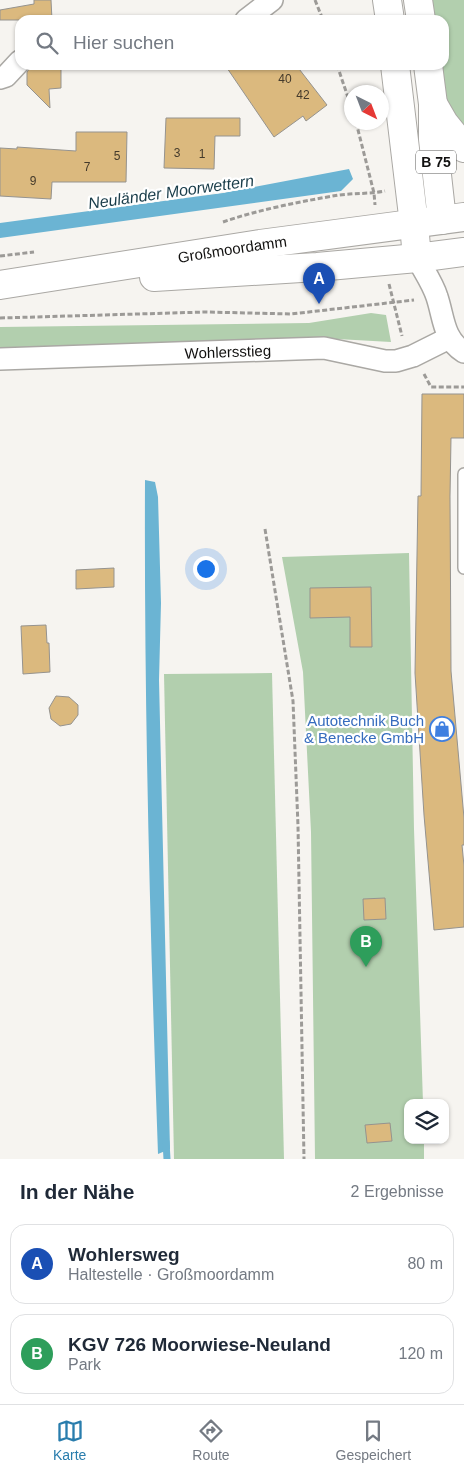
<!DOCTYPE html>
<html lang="de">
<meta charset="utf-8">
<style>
:root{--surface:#fff;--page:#f2f2f3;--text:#1f2937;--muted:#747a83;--line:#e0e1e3;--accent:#297dad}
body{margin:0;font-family:Helvetica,sans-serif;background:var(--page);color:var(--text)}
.controls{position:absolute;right:15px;bottom:15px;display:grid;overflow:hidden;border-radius:10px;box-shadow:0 1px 4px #0004}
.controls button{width:45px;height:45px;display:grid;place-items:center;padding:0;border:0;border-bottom:1px solid var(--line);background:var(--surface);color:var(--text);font:25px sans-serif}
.compass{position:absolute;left:344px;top:85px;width:45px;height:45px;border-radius:50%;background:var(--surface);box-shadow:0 1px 4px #0004;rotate:138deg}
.you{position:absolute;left:205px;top:568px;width:18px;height:18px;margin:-12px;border:4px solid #fff;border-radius:50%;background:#1a73e8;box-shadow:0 0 0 8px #1a73e833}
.badge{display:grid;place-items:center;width:32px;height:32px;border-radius:50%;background:var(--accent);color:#fff;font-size:16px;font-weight:700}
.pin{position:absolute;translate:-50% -41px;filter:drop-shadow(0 1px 2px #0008)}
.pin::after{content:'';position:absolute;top:26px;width:18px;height:15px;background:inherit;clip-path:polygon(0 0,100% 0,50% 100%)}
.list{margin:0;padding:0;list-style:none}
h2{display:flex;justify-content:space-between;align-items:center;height:65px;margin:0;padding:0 20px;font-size:21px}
h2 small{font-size:16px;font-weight:400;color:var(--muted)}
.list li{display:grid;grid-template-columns:32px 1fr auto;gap:15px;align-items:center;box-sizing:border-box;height:80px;margin:0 10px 10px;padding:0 10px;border:1px solid var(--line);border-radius:15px}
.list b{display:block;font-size:19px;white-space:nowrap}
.list p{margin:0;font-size:16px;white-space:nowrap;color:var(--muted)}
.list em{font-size:16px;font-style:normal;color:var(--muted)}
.icon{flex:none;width:28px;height:28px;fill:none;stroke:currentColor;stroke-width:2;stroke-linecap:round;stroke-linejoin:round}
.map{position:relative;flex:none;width:464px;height:1159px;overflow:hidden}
.search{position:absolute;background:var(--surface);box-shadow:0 1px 4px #0004;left:15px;right:15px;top:15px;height:55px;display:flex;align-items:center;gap:12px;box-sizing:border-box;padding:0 18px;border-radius:15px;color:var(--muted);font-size:19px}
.sheet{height:245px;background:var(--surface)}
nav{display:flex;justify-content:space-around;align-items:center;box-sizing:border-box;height:70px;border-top:1px solid var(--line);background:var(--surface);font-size:14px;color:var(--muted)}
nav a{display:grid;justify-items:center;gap:2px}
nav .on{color:var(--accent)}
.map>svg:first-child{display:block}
</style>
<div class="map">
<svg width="464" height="1159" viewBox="0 0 464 1159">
<rect width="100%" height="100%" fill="#f6f4f0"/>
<g fill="#b2cfae">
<polygon points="431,0 464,0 464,132 447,110 440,65 444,65 444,20 434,20"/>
<polygon points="371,313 386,315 391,342 337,339 0,349 0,327 309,323"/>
<polygon points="409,553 414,829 423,1103 408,1103 408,1140 424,1140 424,1159 315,1159 311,832 303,672 282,557"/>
<polygon points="272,673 284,1159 174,1159 164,674"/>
</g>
<g fill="#6bb4d3">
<polygon points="349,169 353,179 341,191 0,238 0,223 223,193"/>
<path d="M 145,480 L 155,482 L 158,497 L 161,603 L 159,680 L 170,1149 L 158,1154 C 150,929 144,705 145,480 Z"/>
</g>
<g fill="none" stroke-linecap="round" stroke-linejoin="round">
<polyline stroke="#6bb4d3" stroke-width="7" points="166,1142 167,1159"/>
</g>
<g fill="#dbb97e" stroke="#95938f">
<polygon points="34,0 51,0 52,20 0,20 0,10 34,4"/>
<polygon points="32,65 61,65 61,88 49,89 50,108 27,85 27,72"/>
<polygon points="264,65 296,65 327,105 306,121 303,116 274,137 227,68 267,69"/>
<polygon points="166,118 240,118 240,136 215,136 214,169 164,168"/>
<polygon points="76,132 127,132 126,182 52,182 51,199 0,196 0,148 17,149 17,147 76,151"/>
<polygon points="422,394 464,394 464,438 451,438 450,496 451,671 464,818 464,845 462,845 464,866 464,927 434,930 424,815 415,673 418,496 421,496"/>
<polygon points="114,568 114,587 76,589 76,570"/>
<polygon points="371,587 372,647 350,647 350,617 310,618 310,588"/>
<polygon points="46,625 47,643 49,643 50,672 23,674 21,626"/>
<polygon points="56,696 69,697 78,705 78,715 71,724 60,726 51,719 49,708"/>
<polygon points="385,898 386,919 364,920 363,899"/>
<polygon points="390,1123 392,1141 367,1143 365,1125"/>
</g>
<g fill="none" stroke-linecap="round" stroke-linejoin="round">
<defs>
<polyline id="service" points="464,474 464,568"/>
<g id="minor">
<polyline points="246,20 272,0"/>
<polyline points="0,78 6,76 20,61"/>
<path d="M 417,258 C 424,271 433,284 437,297 C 444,318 443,339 464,352"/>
<path id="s1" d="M 0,359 L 324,348 L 385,361 L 396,361 L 413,356 L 449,338"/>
</g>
<g id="secondary">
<polyline points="154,277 317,267 417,258"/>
<path id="s2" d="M 0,285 L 260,244 L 464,217"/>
</g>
<polyline id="primary" points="414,224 417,258 464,252"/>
<g id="trunk">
<polyline points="387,0 390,20"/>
<polyline points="418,0 421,20"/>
<polyline points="395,65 414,224"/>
<polyline points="428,65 433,104 433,139 442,220"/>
<polyline points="433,104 444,123 464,148"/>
</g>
</defs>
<use href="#service" stroke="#aaa8a4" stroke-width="14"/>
<use href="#minor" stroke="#aaa8a4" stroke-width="24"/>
<use href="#secondary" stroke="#aaa8a4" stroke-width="30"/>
<use href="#primary" stroke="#aaa8a4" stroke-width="30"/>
<use href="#trunk" stroke="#aaa8a4" stroke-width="30"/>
<g stroke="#9c9a97" stroke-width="3" stroke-dasharray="5 2.5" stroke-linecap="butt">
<polyline points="315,0 323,20"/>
<polyline points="337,65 352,109"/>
<polyline points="356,122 374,193 375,205"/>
<path d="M 223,222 C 257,210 303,201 339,195 C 355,193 370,194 385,191"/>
<polyline points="0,256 34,252"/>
<polyline points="389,284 402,336"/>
<polyline points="0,318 206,312 291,314 414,300"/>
<polyline points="424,374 431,387 464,387"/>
<polyline points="265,529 293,701 298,826 304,1159"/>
</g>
<use href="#service" stroke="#fff" stroke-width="11"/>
<use href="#minor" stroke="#fff" stroke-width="21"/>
<use href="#secondary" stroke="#fff" stroke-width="28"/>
<use href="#primary" stroke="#fff" stroke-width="28"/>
<use href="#trunk" stroke="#fff" stroke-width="28"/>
</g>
<defs>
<symbol id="shop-ring" viewBox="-11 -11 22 22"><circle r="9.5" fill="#fff" stroke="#3f7fe0" stroke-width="1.5"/><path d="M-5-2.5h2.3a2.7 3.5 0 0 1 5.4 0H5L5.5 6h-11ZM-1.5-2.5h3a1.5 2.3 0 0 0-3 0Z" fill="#3f7fe0"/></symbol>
</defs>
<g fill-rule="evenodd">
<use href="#shop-ring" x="428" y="715" width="28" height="28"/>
</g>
<g text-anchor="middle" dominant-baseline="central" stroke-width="4.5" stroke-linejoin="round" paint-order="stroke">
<g font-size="12" fill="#443a2b">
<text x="285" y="79">40</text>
<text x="303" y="95">42</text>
<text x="177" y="153">3</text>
<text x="202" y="154">1</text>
<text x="117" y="156">5</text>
<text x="87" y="167">7</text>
<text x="33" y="181">9</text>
</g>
<rect fill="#fff" stroke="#585857" stroke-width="1" x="416" y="150.5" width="40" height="23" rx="4"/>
<g font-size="14" font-weight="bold" fill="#11100f">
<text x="436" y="162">B 75</text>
</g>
<g font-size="15" fill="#11100f" stroke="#fff">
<text stroke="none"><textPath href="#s2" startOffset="235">Großmoordamm</textPath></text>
<text stroke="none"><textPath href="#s1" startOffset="228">Wohlersstieg</textPath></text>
</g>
<g font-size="15" fill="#366cbe" stroke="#fff" text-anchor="end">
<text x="424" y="720">Autotechnik Buch<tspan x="424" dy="17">&amp; Benecke GmbH</tspan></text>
</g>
<g font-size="16" font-style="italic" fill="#193c49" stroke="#fff">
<text transform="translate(171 192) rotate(-8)">Neuländer Moorwettern</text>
</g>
</g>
</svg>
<div class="controls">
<button><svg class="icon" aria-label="layers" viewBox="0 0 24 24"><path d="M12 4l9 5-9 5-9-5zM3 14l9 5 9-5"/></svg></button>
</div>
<svg class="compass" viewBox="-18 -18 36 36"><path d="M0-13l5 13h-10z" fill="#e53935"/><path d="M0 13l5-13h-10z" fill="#747a83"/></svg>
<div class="you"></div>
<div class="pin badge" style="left:319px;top:304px;background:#1a4fb4">A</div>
<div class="pin badge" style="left:366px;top:967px;background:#2e9e5b">B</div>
<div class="search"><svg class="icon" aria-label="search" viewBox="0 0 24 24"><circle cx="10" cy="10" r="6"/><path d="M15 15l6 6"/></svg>Hier suchen</div>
</div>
<section class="sheet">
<h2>In der Nähe<small>2 Ergebnisse</small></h2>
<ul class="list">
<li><span class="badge" style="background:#1a4fb4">A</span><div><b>Wohlersweg</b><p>Haltestelle · Großmoordamm</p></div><em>80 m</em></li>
<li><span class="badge" style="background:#2e9e5b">B</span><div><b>KGV 726 Moorwiese-Neuland</b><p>Park</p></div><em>120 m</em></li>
</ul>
</section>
<nav>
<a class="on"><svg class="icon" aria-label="map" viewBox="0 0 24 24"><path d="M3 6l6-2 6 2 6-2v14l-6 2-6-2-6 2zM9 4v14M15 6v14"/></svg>Karte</a>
<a><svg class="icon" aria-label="directions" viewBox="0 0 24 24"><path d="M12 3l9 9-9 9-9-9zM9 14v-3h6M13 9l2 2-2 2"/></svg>Route</a>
<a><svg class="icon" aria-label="saved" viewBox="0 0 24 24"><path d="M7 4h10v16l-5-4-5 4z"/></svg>Gespeichert</a>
</nav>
